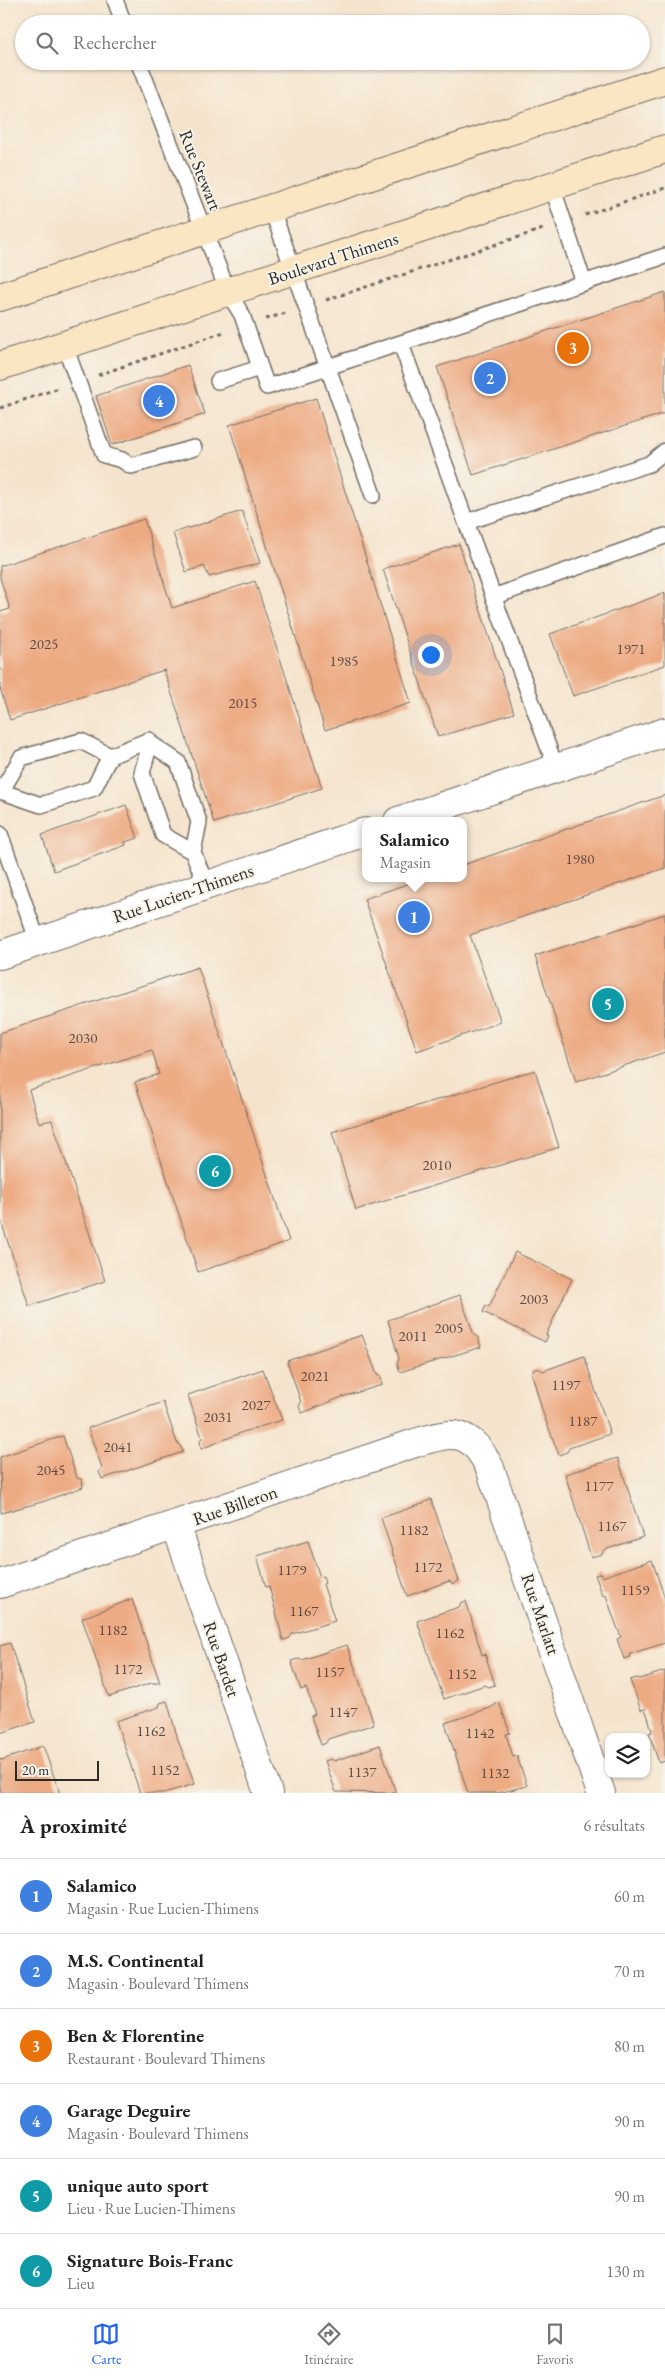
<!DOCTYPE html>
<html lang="fr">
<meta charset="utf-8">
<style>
:root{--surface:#fff;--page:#f6f6f6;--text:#222;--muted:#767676;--line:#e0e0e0;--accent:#2563eb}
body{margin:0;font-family:"EB Garamond",serif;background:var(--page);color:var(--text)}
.controls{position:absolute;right:15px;bottom:15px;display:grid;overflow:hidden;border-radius:10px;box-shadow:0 1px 4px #0004}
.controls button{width:45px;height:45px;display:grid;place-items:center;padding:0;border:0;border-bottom:1px solid var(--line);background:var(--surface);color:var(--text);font:25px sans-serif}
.scale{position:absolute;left:15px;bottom:12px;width:84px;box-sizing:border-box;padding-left:5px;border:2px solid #2b2b2b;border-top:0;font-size:14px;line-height:18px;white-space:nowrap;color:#2b2b2b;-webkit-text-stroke:4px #f7f3e8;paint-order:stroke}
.you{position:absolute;left:430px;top:654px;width:18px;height:18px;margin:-12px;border:4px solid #fff;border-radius:50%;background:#1a73e8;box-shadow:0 0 0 8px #1a73e833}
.badge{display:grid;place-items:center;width:32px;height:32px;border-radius:50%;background:var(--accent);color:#fff;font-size:16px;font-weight:700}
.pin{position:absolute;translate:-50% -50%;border:2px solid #fff;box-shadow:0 1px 5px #0006}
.popup{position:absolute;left:362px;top:817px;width:105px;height:65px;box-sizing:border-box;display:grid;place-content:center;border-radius:10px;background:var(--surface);filter:drop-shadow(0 1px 4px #0005);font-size:16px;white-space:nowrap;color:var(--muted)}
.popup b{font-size:19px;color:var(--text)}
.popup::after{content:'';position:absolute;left:50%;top:100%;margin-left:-10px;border:10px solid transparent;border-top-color:var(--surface)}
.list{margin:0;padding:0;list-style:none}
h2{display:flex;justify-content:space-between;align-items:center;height:65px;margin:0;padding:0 20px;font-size:21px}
h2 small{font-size:16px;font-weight:400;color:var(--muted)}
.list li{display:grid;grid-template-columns:32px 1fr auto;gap:15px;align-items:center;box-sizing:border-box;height:75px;padding:0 20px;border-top:1px solid var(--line)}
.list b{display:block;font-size:19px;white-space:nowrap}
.list p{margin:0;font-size:16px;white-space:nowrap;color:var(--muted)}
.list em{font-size:16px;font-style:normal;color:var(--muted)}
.icon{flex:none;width:28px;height:28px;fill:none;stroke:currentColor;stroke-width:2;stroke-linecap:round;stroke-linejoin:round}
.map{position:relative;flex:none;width:665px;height:1793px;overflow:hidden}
.search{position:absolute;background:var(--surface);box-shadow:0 1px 4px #0004;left:15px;right:15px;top:15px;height:55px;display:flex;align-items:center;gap:12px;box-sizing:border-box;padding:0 18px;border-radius:28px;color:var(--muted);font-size:19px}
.sheet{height:515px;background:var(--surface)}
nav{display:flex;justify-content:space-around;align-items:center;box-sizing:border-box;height:70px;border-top:1px solid var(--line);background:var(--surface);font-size:14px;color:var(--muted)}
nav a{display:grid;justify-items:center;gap:2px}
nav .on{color:var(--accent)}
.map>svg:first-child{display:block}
</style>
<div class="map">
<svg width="665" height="1793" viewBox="0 0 665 1793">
<rect width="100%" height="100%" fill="#f7f3e8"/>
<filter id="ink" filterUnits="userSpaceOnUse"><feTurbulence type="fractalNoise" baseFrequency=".02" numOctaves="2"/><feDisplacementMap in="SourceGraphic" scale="10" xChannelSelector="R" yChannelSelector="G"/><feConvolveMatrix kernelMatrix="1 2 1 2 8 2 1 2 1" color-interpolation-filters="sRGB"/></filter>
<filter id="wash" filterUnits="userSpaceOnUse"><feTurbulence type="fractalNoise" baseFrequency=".0096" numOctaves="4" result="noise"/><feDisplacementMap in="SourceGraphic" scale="20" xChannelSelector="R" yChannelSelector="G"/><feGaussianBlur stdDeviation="1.12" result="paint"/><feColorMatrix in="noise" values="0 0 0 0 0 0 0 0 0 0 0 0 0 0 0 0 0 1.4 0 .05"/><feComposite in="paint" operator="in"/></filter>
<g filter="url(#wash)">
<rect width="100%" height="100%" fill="#f5e4cd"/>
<g id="blocks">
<g fill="#edab84">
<polygon points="665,292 665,413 473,475 437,367"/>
<polygon points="188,365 205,414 112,445 96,396"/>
<polygon points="316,398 411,703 325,730 229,425"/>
<polygon points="242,511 260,563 209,577 204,566 186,572 173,533"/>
<polygon points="144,519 172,608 255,581 322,788 214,823 164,670 10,720 0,688 0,612 10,609 0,578 0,566"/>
<polygon points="459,544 514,713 438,737 383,569"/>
<polygon points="665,593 665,665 573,696 550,634"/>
<polygon points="665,795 665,868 470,935 501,1022 417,1051 364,899 424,878 463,878 463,865"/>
<polygon points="126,805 138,838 125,842 126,845 54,871 42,835"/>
<polygon points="665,914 665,1052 576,1082 535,956"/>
<polygon points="198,967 289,1241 198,1272 135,1082 159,1074 152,1050 29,1090 39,1123 52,1120 105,1281 29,1306 0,1218 0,1033"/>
<polygon points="535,1070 559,1147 356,1210 332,1132"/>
<polygon points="515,1252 572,1279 546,1335 548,1336 545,1342 483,1312 486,1305 489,1307"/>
<polygon points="460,1295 474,1335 478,1337 481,1347 400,1372 397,1363 399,1359 388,1320"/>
<polygon points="362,1335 377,1375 381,1377 382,1385 342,1397 302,1413 299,1407 301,1402 287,1361"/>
<polygon points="584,1356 610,1434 569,1448 567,1452 559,1455 543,1413 531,1371 538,1368 543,1371"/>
<polygon points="263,1369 282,1420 243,1432 201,1449 200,1440 202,1438 188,1395"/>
<polygon points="163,1402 177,1443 179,1443 183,1452 102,1479 99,1472 102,1468 88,1428"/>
<polygon points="63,1436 77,1478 82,1480 83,1487 42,1502 1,1513 0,1457"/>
<polygon points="618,1458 643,1537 604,1550 602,1554 591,1557 565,1474"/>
<polygon points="431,1499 459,1581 453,1584 449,1581 407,1596 381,1518 422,1504"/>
<polygon points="308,1541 320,1577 323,1576 325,1583 323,1584 335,1621 292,1634 290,1638 283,1640 269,1586 266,1587 257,1556"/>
<polygon points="652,1560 665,1599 665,1643 630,1654 631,1657 624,1659 617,1639 621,1637 613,1616 606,1595 603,1596 595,1575 602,1573 602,1577"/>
<polygon points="132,1599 160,1683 151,1683 109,1697 82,1618"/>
<polygon points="466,1601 482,1655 485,1654 495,1685 489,1687 485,1685 444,1699 417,1621 459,1607 461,1603"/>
<polygon points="10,1643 35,1722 0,1733 0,1646"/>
<polygon points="347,1645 374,1724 328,1739 326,1743 321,1745 311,1716 315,1714 311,1701 306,1688 301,1690 291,1661 298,1659 302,1660"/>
<polygon points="665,1671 665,1761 659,1763 649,1733 652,1732 649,1720 645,1709 641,1710 630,1680 637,1678 640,1679"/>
<polygon points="167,1701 179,1743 195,1784 163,1793 140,1793 116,1721 159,1707 160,1703"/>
<polygon points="499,1702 510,1733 506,1734 513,1757 517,1756 527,1786 498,1793 468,1793 445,1723 490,1708"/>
<polygon points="380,1745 396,1793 336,1792 325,1761 331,1759 334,1761"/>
<polygon points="43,1746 60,1793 2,1793 0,1787 0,1759 2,1760"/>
</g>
</g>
</g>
<g filter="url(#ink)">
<use href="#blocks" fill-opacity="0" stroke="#726c64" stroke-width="1"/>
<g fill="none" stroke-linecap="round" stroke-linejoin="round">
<defs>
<g id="lane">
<polyline points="115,0 124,24"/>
<polyline points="138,61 228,292 242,315 267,387 665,256"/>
<polyline points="552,186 584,283"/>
<polyline points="271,207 373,495"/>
<polyline points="401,344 556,768"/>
<polyline points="65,346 104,455 122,460 131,466 194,448"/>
<polyline points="218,381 260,368"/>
<polyline points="466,522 649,464 665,451"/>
<polyline points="493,597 665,536"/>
<polyline points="2,790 21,758 81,741 110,756"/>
<polyline points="0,791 41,805 94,788 110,756 149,740 150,743"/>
<polyline points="0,834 38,942"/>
<polyline points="193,852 163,835 142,773 150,743 178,762 199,822 193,852 206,885"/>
</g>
<g id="street">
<polyline points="398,821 665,732"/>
<polyline points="0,955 365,832"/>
<polyline points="176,1525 268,1793"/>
<path d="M 0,1584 L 415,1443 C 454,1431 470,1428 490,1468 L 601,1793"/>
</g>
<g id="secondary">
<polyline points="0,297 665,80"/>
<polyline points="0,366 665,149"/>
</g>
</defs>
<use href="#lane" stroke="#726c64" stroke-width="18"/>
<use href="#street" stroke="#726c64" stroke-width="30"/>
<use href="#secondary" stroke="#726c64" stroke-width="30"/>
<g stroke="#726c64" stroke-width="3" stroke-dasharray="4 4" stroke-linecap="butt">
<polyline points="585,215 665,188"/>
<polyline points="326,300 543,229"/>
<polyline points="266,319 286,313"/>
<polyline points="98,375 224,332"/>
<polyline points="0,408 59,388"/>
</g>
<use href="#lane" stroke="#fff" stroke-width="15"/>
<use href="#street" stroke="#fff" stroke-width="28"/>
<use href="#secondary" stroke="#fbe6c4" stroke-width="28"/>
</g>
</g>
<g text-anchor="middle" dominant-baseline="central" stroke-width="4" stroke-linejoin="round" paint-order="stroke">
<g font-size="15" fill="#5c4b41">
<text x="44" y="643">2025</text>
<text x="631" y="648">1971</text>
<text x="344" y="660">1985</text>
<text x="243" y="702">2015</text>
<text x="580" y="858">1980</text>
<text x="83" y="1037">2030</text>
<text x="437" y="1164">2010</text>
<text x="534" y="1298">2003</text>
<text x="449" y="1327">2005</text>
<text x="413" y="1335">2011</text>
<text x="315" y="1375">2021</text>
<text x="566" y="1384">1197</text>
<text x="256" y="1404">2027</text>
<text x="218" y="1416">2031</text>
<text x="583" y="1420">1187</text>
<text x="118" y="1446">2041</text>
<text x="51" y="1469">2045</text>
<text x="599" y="1485">1177</text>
<text x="612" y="1525">1167</text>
<text x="414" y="1529">1182</text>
<text x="428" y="1566">1172</text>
<text x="292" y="1569">1179</text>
<text x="635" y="1589">1159</text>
<text x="304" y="1610">1167</text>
<text x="113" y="1629">1182</text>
<text x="450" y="1632">1162</text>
<text x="128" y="1668">1172</text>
<text x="330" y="1671">1157</text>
<text x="462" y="1673">1152</text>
<text x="343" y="1711">1147</text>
<text x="151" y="1730">1162</text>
<text x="480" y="1732">1142</text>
<text x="165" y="1769">1152</text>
<text x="362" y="1771">1137</text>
<text x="495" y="1772">1132</text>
</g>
<g font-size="18" fill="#2b2b2b" stroke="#f7f3e8">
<text transform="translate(201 170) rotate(68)">Rue Stewart</text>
<text transform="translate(333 258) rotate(-18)">Boulevard Thimens</text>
<text transform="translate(183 893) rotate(-19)">Rue Lucien-Thimens</text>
<text transform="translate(235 1505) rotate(-19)">Rue Billeron</text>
<text transform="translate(541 1614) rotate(71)">Rue Marlatt</text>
<text transform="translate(222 1659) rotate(71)">Rue Bardet</text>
</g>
</g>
</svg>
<div class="controls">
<button><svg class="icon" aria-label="layers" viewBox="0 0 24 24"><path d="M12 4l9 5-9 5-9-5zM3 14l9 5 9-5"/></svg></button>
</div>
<div class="scale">20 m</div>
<div class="you"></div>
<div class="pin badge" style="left:414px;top:917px;background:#3f7fe0">1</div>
<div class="popup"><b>Salamico</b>Magasin</div>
<div class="pin badge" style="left:490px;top:378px;background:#3f7fe0">2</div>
<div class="pin badge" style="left:573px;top:348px;background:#e8710a">3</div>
<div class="pin badge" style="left:159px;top:401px;background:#3f7fe0">4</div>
<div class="pin badge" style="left:608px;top:1004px;background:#0f9aa8">5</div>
<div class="pin badge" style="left:215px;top:1171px;background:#0f9aa8">6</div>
<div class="search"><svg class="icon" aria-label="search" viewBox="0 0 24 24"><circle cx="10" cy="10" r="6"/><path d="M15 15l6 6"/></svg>Rechercher</div>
</div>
<section class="sheet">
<h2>À proximité<small>6 résultats</small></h2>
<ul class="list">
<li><span class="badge" style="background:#3f7fe0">1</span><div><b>Salamico</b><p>Magasin · Rue Lucien-Thimens</p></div><em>60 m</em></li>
<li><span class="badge" style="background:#3f7fe0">2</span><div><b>M.S. Continental</b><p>Magasin · Boulevard Thimens</p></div><em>70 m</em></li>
<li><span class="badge" style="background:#e8710a">3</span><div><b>Ben &amp; Florentine</b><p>Restaurant · Boulevard Thimens</p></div><em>80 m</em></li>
<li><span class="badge" style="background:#3f7fe0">4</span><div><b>Garage Deguire</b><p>Magasin · Boulevard Thimens</p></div><em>90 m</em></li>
<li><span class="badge" style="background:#0f9aa8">5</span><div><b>unique auto sport</b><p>Lieu · Rue Lucien-Thimens</p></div><em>90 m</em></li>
<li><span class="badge" style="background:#0f9aa8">6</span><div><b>Signature Bois-Franc</b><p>Lieu</p></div><em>130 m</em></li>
</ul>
</section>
<nav>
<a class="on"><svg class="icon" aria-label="map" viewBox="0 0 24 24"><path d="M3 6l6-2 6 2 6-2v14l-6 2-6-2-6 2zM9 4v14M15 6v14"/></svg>Carte</a>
<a><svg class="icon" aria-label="directions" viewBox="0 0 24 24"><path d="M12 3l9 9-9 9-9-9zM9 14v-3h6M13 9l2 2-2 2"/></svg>Itinéraire</a>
<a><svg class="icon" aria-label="saved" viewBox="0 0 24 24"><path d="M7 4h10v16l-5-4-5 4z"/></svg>Favoris</a>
</nav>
